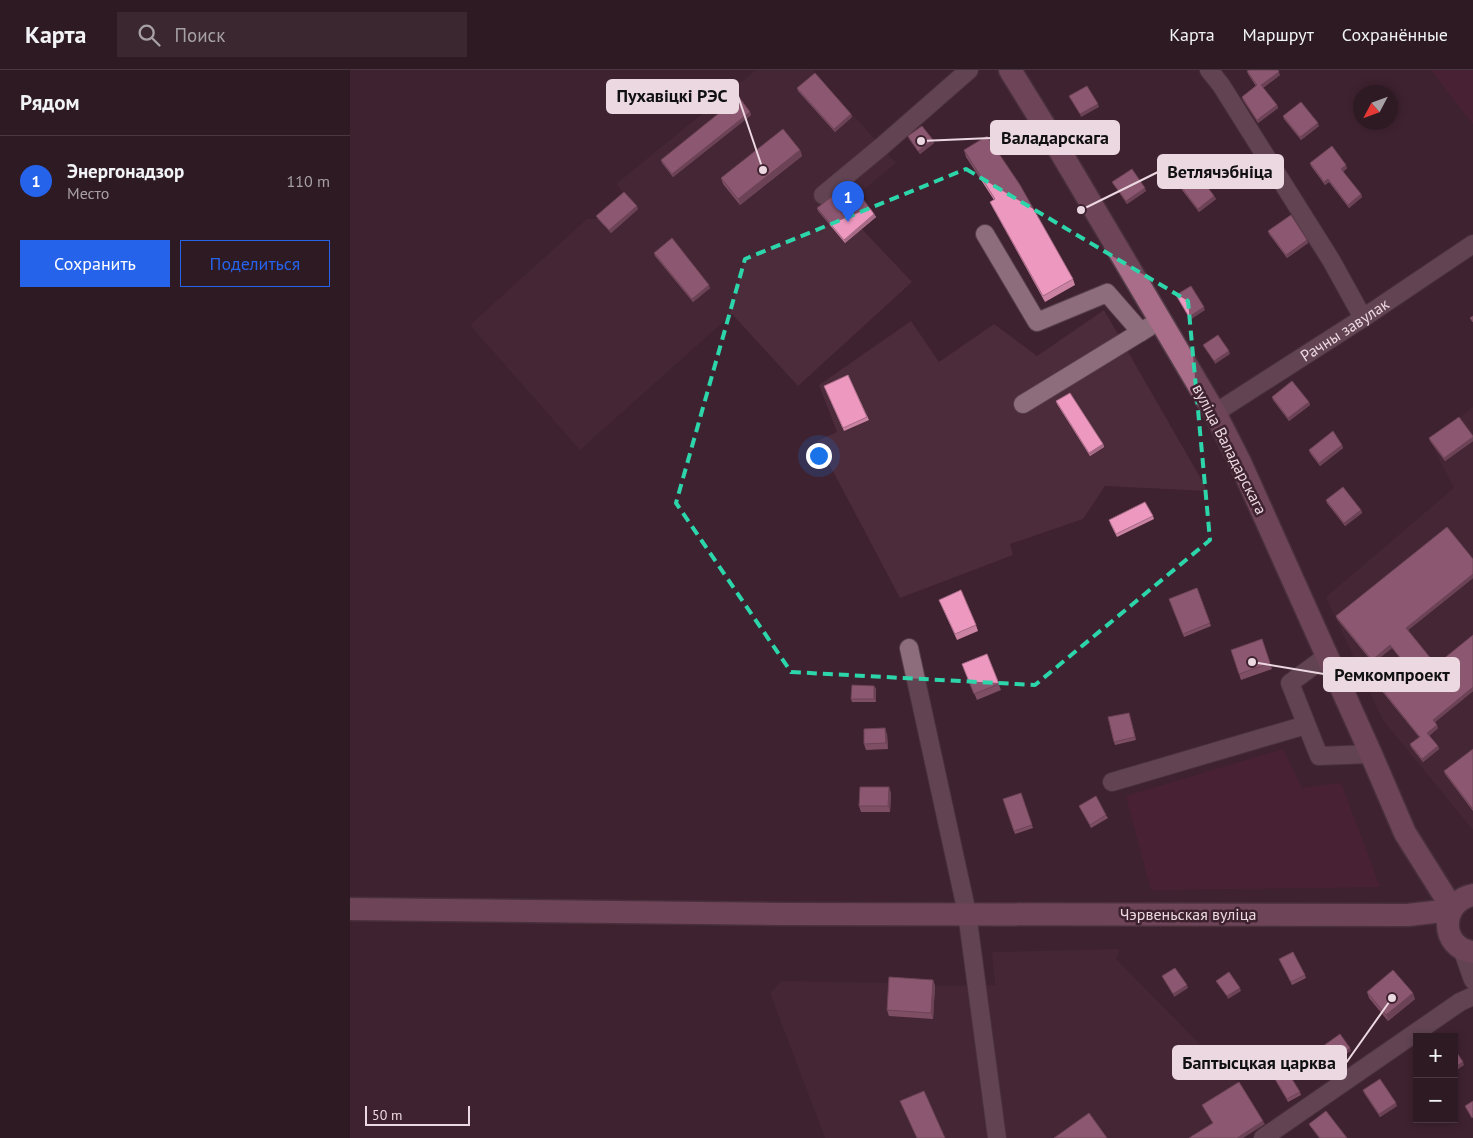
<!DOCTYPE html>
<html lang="ru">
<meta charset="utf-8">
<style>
:root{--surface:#2e1a23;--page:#3a2730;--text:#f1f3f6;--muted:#a7a1a6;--line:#493841;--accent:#2563eb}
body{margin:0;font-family:"PT Sans",sans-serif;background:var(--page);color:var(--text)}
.controls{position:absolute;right:15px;bottom:15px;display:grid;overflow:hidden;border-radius:0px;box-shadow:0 2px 8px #0003}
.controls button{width:45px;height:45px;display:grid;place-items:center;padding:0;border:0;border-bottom:1px solid var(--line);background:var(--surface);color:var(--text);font:25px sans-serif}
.compass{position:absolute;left:1003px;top:15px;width:45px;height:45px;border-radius:50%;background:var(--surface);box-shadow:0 2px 8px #0003;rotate:229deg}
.scale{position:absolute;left:15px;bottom:12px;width:105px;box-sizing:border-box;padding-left:5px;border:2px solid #ecd8e0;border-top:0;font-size:14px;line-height:18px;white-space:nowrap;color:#ecd8e0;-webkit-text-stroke:4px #3e222f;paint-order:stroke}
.you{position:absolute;left:468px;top:385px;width:18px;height:18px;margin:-12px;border:4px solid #fff;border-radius:50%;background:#1a73e8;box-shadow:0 0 0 8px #1a73e833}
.badge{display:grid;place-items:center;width:32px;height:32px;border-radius:50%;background:var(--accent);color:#fff;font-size:16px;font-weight:700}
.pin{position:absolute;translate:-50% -41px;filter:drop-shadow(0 1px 2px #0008)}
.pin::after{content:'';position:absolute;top:26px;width:18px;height:15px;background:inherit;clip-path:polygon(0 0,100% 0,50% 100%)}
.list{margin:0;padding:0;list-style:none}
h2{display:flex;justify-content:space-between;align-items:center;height:65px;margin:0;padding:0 20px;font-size:21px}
h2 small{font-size:16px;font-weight:400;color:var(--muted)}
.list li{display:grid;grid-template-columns:32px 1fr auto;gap:15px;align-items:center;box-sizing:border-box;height:90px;padding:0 20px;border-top:1px solid var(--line)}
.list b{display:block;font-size:19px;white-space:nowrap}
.list p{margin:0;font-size:16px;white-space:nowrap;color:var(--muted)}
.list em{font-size:16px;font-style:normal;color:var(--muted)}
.actions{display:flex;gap:10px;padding:15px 20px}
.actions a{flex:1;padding:11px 0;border:1px solid var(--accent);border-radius:0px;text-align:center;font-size:18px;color:var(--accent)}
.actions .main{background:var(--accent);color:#fff}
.icon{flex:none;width:28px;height:28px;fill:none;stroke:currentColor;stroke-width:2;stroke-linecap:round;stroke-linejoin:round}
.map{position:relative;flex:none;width:1123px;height:1068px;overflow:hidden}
header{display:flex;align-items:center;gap:30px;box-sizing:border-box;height:70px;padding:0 25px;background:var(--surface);border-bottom:1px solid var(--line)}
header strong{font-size:24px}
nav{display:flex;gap:28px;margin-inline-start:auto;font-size:18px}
.search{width:350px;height:45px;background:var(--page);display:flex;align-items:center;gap:12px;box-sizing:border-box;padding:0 18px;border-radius:0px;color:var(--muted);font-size:19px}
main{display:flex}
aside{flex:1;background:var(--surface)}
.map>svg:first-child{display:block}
</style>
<header>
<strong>Карта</strong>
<div class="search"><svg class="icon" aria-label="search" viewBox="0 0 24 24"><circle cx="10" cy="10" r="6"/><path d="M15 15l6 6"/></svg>Поиск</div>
<nav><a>Карта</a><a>Маршрут</a><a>Сохранённые</a></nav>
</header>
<main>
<aside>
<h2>Рядом<small></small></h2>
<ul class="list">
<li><span class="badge">1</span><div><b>Энергонадзор</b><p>Место</p></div><em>110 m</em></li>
</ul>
<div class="actions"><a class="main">Сохранить</a><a>Поделиться</a></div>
</aside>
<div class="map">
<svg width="1123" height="1068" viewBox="0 0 1123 1068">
<rect width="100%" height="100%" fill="#3e222f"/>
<g fill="#4c2b3a">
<polygon points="406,0 463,0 546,93 507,125 526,147 512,159 562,212 448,316 382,244 230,380 120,255 237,149 248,149 275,124 266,114"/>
<polygon points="754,240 858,421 755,416 733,449 660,474 663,485 550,528 467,371 487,362 469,315 561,251 589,292 644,254 687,286"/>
<polygon points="1123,337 1123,760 1033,650 976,527 1104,418 1080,371"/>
<polygon points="770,879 766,889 890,1015 915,1055 894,1068 475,1068 420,923 432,911 541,913 585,916 645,915 642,882"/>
</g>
<g fill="#581f3c">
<polygon points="1081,0 1123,0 1123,54"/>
<polygon points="933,679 952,718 991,713 1030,817 801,820 776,726"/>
</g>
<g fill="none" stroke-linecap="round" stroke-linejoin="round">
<defs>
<g id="minor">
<polyline points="859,0 871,15 981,190 1013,248"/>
<polyline points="473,125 531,77 619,0"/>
<polyline points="635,164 687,252 757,223 791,262"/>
<polyline points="673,334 799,257"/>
<path id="s1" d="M 865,343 L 1013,248 L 1123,174"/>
<polyline points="559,578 617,843 647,1068"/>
<polyline points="977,586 940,613 969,686 1021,684"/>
<polyline points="762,712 956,655"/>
<polyline points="1112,879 1123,910"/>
<polyline points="913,1068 1110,932 1123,926"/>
</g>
<g id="major">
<polyline points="660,0 710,81 865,343 890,392 1021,684 1055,763 1102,838"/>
<path d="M 1123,825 C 1090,831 1089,878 1123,882"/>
<polyline points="0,839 432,844 1058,845 1101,840"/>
</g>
</defs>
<use href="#minor" stroke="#57404b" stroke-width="20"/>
<use href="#major" stroke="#57404b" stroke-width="25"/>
<use href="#minor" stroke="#8d6c7b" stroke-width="18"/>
<use href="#major" stroke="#a96d89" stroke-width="22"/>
</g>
<g fill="#cb83a4">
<polygon points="897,1 930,5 913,18 927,35 928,38 908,53 893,30 892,27 906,16 898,4"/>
<polygon points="447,18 501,44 502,47 485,62 448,21"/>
<polygon points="400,42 401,45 323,107 312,93 311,90"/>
<polygon points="933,46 969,56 951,70 934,49"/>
<polygon points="558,66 584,73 570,84 559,69"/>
<polygon points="450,80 452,86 390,135 373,114 371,108"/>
<polygon points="614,80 723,209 725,215 695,232 643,138 640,132 644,130 616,87"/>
<polygon points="960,93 997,98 993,102 1011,124 1012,127 999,138 979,112 975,115 961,96"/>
<polygon points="762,112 796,121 777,134 764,115"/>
<polygon points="831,117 864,126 866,129 849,142 832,120"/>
<polygon points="467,138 498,142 524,144 526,147 495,173 468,141"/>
<polygon points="288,139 261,163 248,149 246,146"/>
<polygon points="918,161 957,170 958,173 937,188 919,164"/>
<polygon points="304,183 360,218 343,232 305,186"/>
<polygon points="498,305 519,350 494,361 474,316"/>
<polygon points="922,327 959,332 960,335 939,351 923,330"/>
<polygon points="706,331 753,374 754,377 740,386 707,334"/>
<polygon points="1123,366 1123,371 1095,391 1080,371 1079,368"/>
<polygon points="992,375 993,378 970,396 960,383 959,380"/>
<polygon points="976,430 1011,440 1012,443 995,456 977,433"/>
<polygon points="803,446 804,449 767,467 760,453"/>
<polygon points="1123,508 1058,560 1086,595 1123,565 1123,621 1085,652 1088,658 1079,666 1088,676 1089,679 1073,692 1061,677 1060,674 1069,667 1031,620 1030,617 1056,596 1042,578 1023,593 987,549 986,546"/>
<polygon points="847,518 861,556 834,567 819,529"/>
<polygon points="589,530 626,555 628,561 607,570"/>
<polygon points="912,569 922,599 891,610 889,604"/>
<polygon points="637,584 651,620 627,630 612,594"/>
<polygon points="524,616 526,619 526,632 502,632 501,629"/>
<polygon points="779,643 786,670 765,675 764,672"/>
<polygon points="537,664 538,679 516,680 514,674"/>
<polygon points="1123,679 1123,741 1095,704 1094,701"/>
<polygon points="541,723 540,742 511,742 509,736"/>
<polygon points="671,723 683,758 665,764 653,729"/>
<polygon points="729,736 756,745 758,748 741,758"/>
<polygon points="929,889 955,905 956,908 942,915"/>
<polygon points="583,910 585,916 583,949 539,946 537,940"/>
<polygon points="1017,922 1065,929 1038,951 1019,928"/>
<polygon points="925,1009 950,1022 951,1025 938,1032"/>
<polygon points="1013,1020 1047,1036 1030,1047 1014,1023"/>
<polygon points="959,1054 997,1068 969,1068 961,1057"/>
</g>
<g fill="#a56a86">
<polygon points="929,2 930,5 912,18 911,15"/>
<polygon points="748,34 749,37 731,47 730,44"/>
<polygon points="927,35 928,38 908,53 907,50"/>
<polygon points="400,42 401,45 323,107 322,104"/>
<polygon points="501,44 502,47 485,62 484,59"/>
<polygon points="968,53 969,56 951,70 950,67"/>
<polygon points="583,70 584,73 570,84 568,81"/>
<polygon points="450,80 452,86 390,135 388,129"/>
<polygon points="996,95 997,98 992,102 991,99"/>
<polygon points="978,109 979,112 975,115 974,112"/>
<polygon points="795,118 796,121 777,134 776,131"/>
<polygon points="1011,124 1012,127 999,138 998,135"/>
<polygon points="864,126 866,129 849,142 848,139"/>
<polygon points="287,136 288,139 261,163 259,160"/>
<polygon points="524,144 526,147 495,173 494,170"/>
<polygon points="957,170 958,173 937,188 936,185"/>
<polygon points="359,215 360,218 343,232 342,229"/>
<polygon points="854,237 855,240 840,250 839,247"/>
<polygon points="879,281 880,284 865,294 864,291"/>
<polygon points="959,332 960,335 939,351 938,348"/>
<polygon points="1123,367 1123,371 1095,391 1094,388"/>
<polygon points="753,374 754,377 740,386 739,383"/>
<polygon points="992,375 993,378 970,396 969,393"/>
<polygon points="1011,440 1012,443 995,456 994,453"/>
<polygon points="1123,504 1123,508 1057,561 1056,558"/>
<polygon points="1040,575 1042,578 1023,593 1022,590"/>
<polygon points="524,616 526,619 526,632 524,629"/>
<polygon points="1123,617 1123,621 1084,653 1083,650"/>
<polygon points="1087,655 1088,658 1079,666 1077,663"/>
<polygon points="535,658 537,664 538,679 536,673"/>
<polygon points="1088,676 1089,679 1073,692 1072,689"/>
<polygon points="539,717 541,723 540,742 538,736"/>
<polygon points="583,910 585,916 583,949 581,943"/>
<polygon points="837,915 838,918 824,927 823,924"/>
<polygon points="890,918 891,921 878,929 877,926"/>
<polygon points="1063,923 1065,929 1038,951 1036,945"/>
<polygon points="1000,978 1001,981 980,995 979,992"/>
<polygon points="1113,992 1114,995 1104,1002 1104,998"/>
<polygon points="1046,1033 1047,1036 1030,1047 1029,1044"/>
<polygon points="913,1051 915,1054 893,1068 887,1068"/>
</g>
<g fill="#ec98bf" stroke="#a56a86">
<polygon points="899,0 928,0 929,2 911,15 927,35 907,50 892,27 907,15 897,1"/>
<polygon points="465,3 501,44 484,59 447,18"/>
<polygon points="737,16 748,34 730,44 719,26"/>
<polygon points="389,27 400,42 322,104 311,90"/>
<polygon points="951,32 968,53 950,67 933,46"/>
<polygon points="572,56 583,70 568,81 558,66"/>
<polygon points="433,59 450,80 388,129 371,108"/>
<polygon points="637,66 670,115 723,209 693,226 640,132 645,129 614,80"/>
<polygon points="982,76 996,95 991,99 1011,124 998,135 978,109 974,112 960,93"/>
<polygon points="782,99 795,118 776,131 762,112"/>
<polygon points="848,104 864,126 848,139 831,117"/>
<polygon points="274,122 287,136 259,160 246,146"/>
<polygon points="484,125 498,142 513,129 524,144 494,170 467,138"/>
<polygon points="941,145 957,170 936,185 918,161"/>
<polygon points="322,168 359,215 342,229 304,183"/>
<polygon points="841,216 854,237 839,247 826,225"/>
<polygon points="1123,246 1123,252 1120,248"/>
<polygon points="868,265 879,281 864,291 853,275"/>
<polygon points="498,305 517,347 493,358 474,316"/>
<polygon points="942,311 959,332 938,348 922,327"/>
<polygon points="720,323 753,374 739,383 706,331"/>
<polygon points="1109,347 1123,366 1123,367 1094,388 1079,368"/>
<polygon points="983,361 992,375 969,393 959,380"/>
<polygon points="993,417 1011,440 994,453 976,430"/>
<polygon points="795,432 803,446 766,464 759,450"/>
<polygon points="1097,457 1123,489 1123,504 1056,558 1086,595 1123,565 1123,617 1083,650 1087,655 1077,663 1088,676 1072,689 1060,674 1070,667 1030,617 1057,596 1040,575 1022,590 986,546"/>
<polygon points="847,518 860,553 833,564 819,529"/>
<polygon points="611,520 626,555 605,564 589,530"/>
<polygon points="912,569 920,593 889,604 881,580"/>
<polygon points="637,584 649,614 624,624 612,594"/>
<polygon points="502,615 524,616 524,629 501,629"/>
<polygon points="779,643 785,667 764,672 758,647"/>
<polygon points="535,658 536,673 514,674 514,659"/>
<polygon points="1123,679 1123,739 1094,701"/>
<polygon points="510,717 539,717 538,736 509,736"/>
<polygon points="671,723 682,755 664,761 653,729"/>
<polygon points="746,726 756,745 740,755 729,736"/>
<polygon points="943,882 955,905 941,912 929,889"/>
<polygon points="825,898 837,915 823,924 812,906"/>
<polygon points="1043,900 1063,923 1036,945 1017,922"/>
<polygon points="879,902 890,918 877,926 866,911"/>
<polygon points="539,907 583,910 581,943 537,940"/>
<polygon points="990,964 1000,978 979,992 969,979"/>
<polygon points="1104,978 1113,992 1104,998"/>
<polygon points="937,1001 950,1022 937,1029 925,1009"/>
<polygon points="1030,1009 1046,1033 1029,1044 1013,1020"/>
<polygon points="889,1012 913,1051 887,1068 839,1068 863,1053 852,1035"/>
<polygon points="574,1021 595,1068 567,1068 550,1031"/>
<polygon points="1123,1031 1123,1047 1122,1048 1115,1036"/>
<polygon points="976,1041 997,1068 970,1068 959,1054"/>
<polygon points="739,1043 757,1068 704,1068"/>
</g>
<path d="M0 0H1123V1068H0ZM 616,99 L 838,231 L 860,470 L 685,615 L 441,602 L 326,433 L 395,189 Z" fill="#3e222f" fill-opacity=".55" fill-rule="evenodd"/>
<path fill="none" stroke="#2dd5ab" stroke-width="4" stroke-dasharray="10 6" stroke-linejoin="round" d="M 616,99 L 838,231 L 860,470 L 685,615 L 441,602 L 326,433 L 395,189 Z"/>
<g text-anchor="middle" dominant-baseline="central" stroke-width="5" stroke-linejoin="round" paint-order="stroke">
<g font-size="16" fill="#ecd8e0" stroke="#3e222f">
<text stroke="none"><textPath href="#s1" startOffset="154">Рачны завулак</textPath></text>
<text transform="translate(880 379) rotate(63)">вуліца Валадарскага</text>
<text x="838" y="844">Чэрвеньская вуліца</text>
</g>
</g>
<path fill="none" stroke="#ecd8e0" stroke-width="2" d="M413 100L388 26M571 71L641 68M731 140L808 102M902 592L974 604M1042 928L996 993"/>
<g fill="#ecd8e0" stroke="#3e222f" stroke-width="2">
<circle cx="413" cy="100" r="5"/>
<circle cx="571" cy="71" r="5"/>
<circle cx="731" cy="140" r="5"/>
<circle cx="902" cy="592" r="5"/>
<circle cx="1042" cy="928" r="5"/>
</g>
<g fill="#ecd8e0" stroke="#ecd8e0" stroke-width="2">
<rect x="257" y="10" width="131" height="33" rx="5"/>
<rect x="641" y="51" width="128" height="33" rx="5"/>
<rect x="808" y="85" width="125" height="33" rx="5"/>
<rect x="974" y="588" width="135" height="33" rx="5"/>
<rect x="823" y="976" width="173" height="33" rx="5"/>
</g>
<g font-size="18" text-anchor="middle" font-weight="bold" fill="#111">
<text x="322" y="32">Пухавіцкі РЭС</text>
<text x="705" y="74">Валадарскага</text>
<text x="870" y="108">Ветлячэбніца</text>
<text x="1042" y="611">Ремкомпроект</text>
<text x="909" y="999">Баптысцкая царква</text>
</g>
</svg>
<div class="controls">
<button>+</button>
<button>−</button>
</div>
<svg class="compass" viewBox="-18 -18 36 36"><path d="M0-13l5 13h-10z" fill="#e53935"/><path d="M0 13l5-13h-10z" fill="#a7a1a6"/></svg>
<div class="scale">50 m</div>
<div class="you"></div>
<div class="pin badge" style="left:498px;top:152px">1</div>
</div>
</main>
